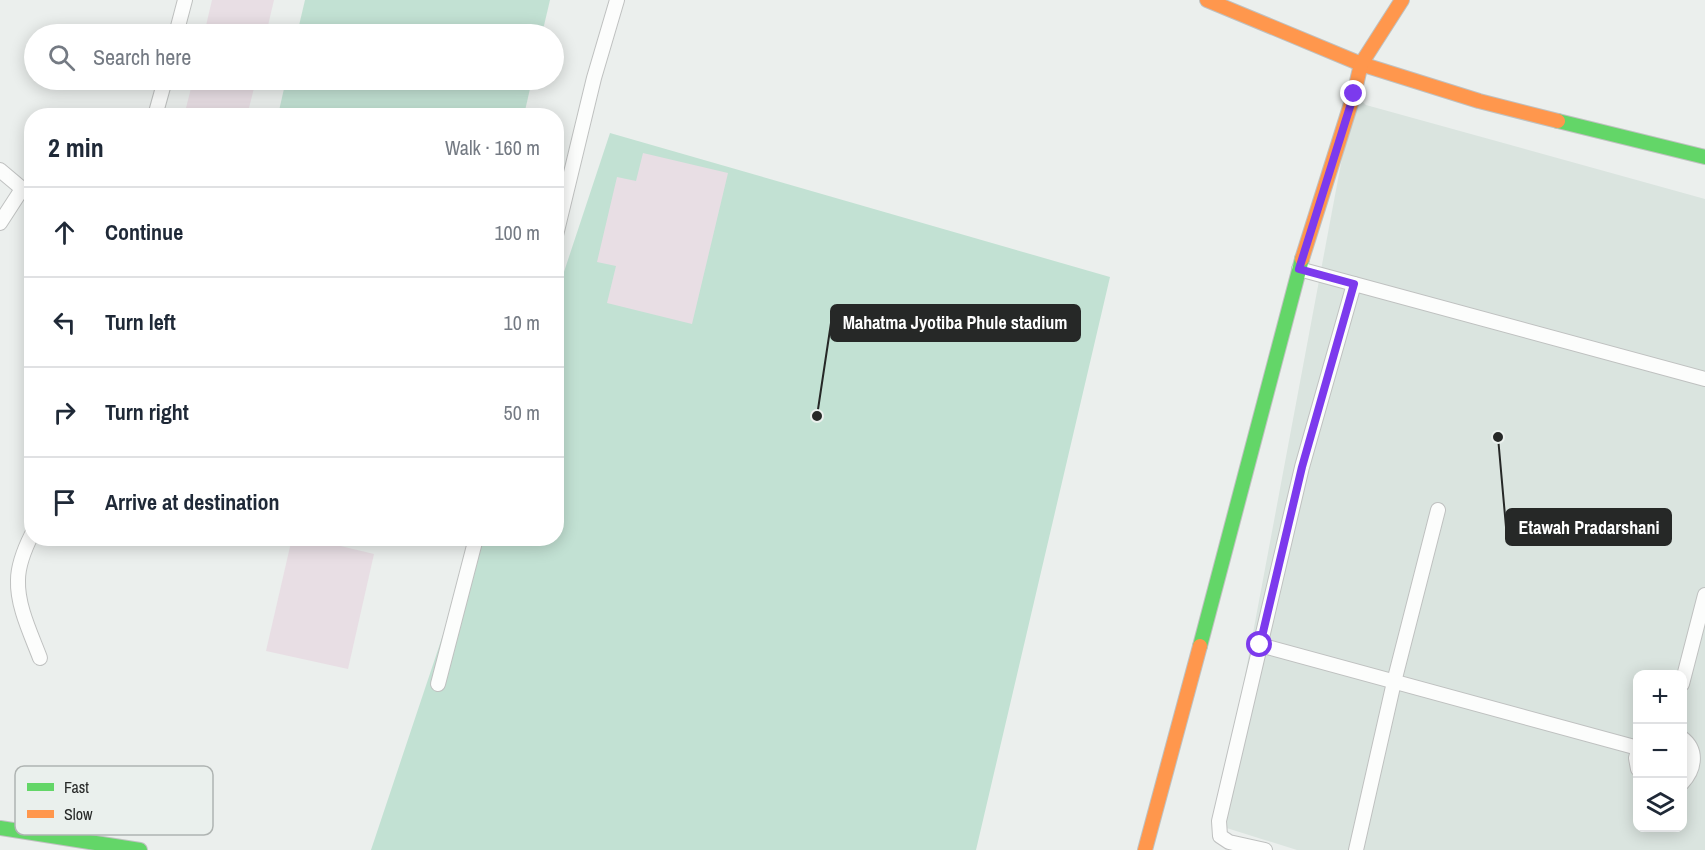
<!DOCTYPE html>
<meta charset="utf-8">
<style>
:root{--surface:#fff;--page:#f6f6f7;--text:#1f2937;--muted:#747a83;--line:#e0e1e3}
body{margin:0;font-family:"Archivo Narrow",sans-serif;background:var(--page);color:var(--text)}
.controls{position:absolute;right:18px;bottom:18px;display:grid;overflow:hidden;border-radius:12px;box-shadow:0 3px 15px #0003}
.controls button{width:54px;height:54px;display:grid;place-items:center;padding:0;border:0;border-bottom:2px solid var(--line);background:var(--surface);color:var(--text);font:30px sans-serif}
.stop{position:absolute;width:18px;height:18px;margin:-14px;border:4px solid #7c3aed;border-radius:50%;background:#fff}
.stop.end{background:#7c3aed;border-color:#fff;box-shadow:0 2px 6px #0008}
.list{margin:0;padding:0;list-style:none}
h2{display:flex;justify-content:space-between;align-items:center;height:78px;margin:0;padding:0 24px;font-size:26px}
h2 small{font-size:20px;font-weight:400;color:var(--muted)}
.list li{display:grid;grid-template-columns:39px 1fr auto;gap:18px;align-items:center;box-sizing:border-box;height:90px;padding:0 24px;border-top:2px solid var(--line)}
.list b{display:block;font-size:22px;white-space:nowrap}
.list em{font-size:20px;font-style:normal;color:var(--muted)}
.icon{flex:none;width:33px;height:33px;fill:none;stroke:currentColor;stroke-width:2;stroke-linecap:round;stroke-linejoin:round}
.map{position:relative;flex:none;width:1705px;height:850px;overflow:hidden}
.search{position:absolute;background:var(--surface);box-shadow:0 3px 15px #0003;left:24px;top:24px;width:540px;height:66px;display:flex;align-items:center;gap:15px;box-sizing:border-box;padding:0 21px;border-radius:33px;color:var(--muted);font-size:22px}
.panel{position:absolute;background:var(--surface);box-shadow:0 3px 15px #0003;left:24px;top:108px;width:540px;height:438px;border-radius:24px}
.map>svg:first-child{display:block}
</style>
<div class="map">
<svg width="1705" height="850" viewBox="0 0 1705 850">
<rect width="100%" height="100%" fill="#ebefed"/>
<path fill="#dae4df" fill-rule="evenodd" d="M 1354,94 L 1366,105 L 1705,199 L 1705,850 L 1297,850 L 1217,825 ZM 1638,674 L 1682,674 L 1682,828 L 1638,828 Z"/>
<g fill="#c2e1d3">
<polygon points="305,0 550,0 542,34 297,34"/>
<polygon points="286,80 532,80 524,115 278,115"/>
<polygon points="610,133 1110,277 976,850 371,850 475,539 556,538 557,293"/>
</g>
<g fill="#e8dee4">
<polygon points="212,0 274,0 266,34 204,34"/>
<polygon points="193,80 256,80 247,116 184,116"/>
<polygon points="643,153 728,173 692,324 607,303 616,266 597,262 617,177 636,181"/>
<polygon points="292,538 307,538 374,554 348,669 266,651"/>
</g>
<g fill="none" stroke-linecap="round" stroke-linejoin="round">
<defs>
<g id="lane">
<polyline points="176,34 185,0"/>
<polyline points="155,116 165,80"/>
<polyline points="0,170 32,197"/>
<polyline points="0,223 22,189"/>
<polyline points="556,235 594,78 617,0"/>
<polyline points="1299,269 1705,379"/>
<path d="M 32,534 C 25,548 18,564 18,580 C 17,606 31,634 40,658"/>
<polyline points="1260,645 1638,748"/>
<polyline points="438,684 476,538"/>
<polyline points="1682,684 1705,595"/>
<path d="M 1682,738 C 1698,750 1695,769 1682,783"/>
<polyline points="1638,751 1636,758 1638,769"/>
<polyline points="1265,850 1229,842 1220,836 1219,821 1302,467 1354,284"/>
<polyline points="1356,850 1394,682 1438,510"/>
</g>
<g id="fast">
<polyline points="1558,121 1705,157"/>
<polyline points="1200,646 1302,259"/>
<polyline points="0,828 140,850"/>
</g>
<g id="slow">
<polyline points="1207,0 1361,64 1479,101 1558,121"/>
<polyline points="1302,259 1354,94 1361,64 1402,0"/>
<polyline points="1145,850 1200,646"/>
</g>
</defs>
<use href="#lane" stroke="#bfc1c0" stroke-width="16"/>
<use href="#fast" stroke="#bfc1c0" stroke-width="16"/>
<use href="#slow" stroke="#bfc1c0" stroke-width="16"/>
<use href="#lane" stroke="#fcfdfc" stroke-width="14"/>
<use href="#fast" stroke="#63d668" stroke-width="14"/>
<use href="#slow" stroke="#ff974d" stroke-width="14"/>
</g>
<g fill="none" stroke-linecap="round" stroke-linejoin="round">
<polyline stroke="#7c3aed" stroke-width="8" points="1260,645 1302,467 1354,284 1299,269 1354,94"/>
</g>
<rect x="15" y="766" width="198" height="69" rx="9" fill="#eaf0ed" stroke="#afb4b2" stroke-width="1.5"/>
<rect x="27" y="783" width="27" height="8" fill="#63d668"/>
<rect x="27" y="810" width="27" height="8" fill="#ff974d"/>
<g font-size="16" fill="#262827">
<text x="64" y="793">Fast</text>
<text x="64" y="820">Slow</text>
</g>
<path fill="none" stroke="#262827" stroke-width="2" d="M817 416L831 323M1498 437L1506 527"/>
<g fill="#262827" stroke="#eaf0ed" stroke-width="2">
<circle cx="817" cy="416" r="6"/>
<circle cx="1498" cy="437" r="6"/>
</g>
<g fill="#262827" stroke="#262827" stroke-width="2">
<rect x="831" y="305" width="249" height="36" rx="6"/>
<rect x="1506" y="509" width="165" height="36" rx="6"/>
</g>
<g font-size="18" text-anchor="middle" font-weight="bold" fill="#fff">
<text x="955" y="329">Mahatma Jyotiba Phule stadium</text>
<text x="1589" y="534">Etawah Pradarshani</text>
</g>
</svg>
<div class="controls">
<button>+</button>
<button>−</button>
<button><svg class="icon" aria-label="layers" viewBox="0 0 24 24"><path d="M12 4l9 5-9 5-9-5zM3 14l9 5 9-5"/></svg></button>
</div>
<div class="stop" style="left:1260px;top:645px"></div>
<div class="stop end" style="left:1354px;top:94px"></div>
<div class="search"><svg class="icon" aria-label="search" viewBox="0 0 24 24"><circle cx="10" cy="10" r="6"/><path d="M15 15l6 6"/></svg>Search here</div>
<section class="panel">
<h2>2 min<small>Walk · 160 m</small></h2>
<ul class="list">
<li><svg class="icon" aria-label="ahead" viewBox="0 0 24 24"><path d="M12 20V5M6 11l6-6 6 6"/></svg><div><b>Continue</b></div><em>100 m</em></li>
<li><svg class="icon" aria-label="left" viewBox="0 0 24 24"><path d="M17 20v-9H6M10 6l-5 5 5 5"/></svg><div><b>Turn left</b></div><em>10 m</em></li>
<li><svg class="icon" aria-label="right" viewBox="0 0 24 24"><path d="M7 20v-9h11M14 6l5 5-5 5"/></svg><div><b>Turn right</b></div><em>50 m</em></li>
<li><svg class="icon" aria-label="arrive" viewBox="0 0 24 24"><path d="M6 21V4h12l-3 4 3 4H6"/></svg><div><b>Arrive at destination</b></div></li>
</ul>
</section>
</div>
